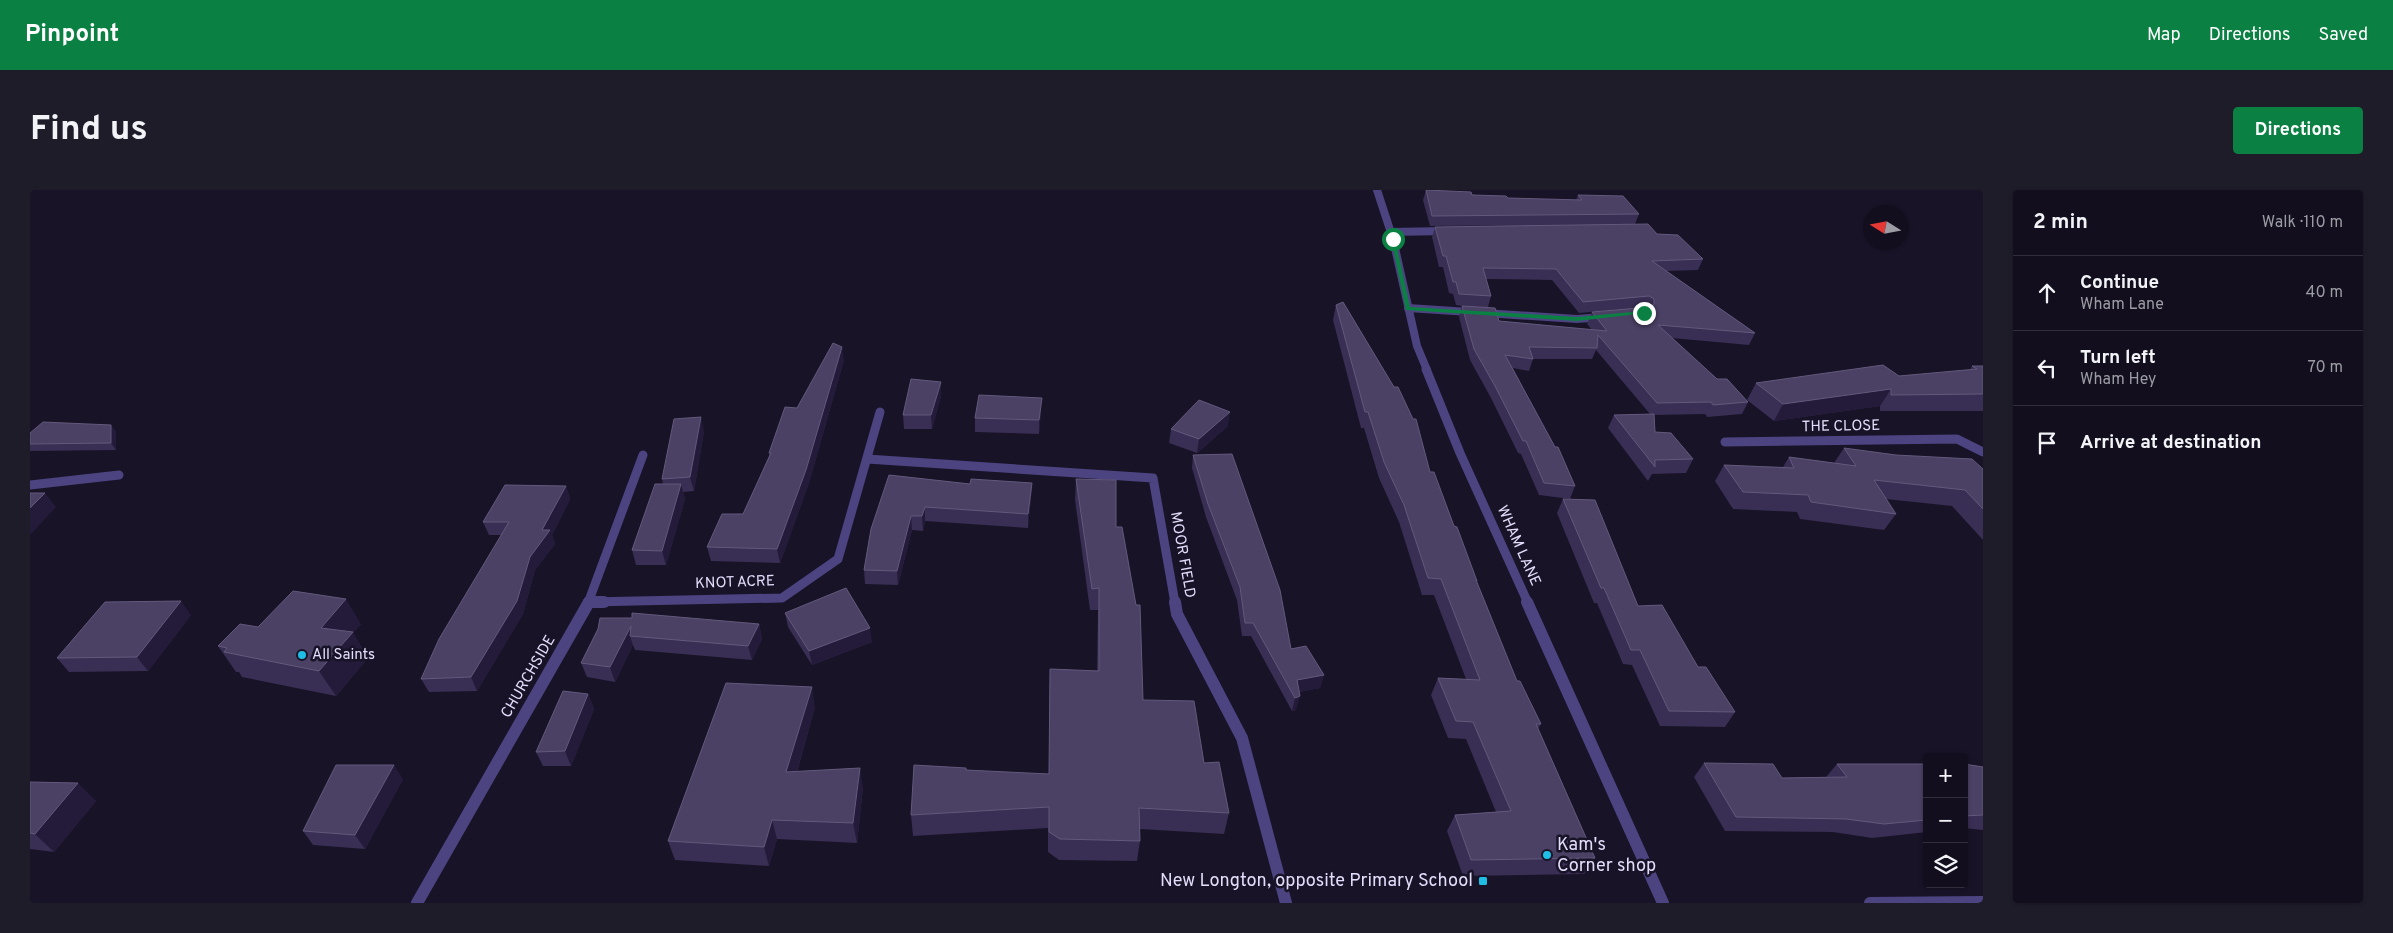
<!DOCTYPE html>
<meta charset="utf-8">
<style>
:root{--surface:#120e1d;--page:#1f1c2a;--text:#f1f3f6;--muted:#9c9ca4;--line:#312e3b;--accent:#0b8043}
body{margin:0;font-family:Overpass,sans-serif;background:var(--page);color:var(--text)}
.controls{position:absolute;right:15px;bottom:15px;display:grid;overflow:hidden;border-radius:5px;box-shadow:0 1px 4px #0004}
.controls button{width:45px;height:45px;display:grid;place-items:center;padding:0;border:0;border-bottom:1px solid var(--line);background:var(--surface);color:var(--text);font:25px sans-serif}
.compass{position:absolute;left:1833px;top:15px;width:45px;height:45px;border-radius:50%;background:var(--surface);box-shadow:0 1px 4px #0004;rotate:281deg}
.stop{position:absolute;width:15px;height:15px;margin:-11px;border:4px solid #0b8043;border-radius:50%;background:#fff}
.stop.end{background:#0b8043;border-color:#fff;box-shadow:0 1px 5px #0008}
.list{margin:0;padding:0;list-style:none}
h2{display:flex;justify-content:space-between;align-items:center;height:65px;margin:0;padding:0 20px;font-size:21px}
h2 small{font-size:16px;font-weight:400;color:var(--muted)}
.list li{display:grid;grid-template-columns:32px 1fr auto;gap:15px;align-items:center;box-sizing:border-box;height:75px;padding:0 20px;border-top:1px solid var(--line)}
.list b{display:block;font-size:19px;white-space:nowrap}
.list p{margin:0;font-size:16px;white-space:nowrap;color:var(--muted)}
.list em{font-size:16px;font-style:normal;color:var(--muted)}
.icon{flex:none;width:28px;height:28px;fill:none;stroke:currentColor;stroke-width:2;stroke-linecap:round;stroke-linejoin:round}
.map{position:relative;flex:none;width:1953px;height:713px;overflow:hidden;border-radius:5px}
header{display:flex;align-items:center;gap:30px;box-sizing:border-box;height:70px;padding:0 25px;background:var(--accent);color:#fff}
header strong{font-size:24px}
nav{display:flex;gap:28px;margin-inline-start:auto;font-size:18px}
.intro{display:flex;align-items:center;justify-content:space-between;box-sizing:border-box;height:120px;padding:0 30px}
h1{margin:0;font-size:35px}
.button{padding:12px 22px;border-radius:5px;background:var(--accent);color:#fff;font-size:18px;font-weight:700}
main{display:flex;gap:30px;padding:0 30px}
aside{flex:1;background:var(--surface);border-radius:5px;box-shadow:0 1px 4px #0004}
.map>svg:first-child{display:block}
</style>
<header>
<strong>Pinpoint</strong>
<nav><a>Map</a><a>Directions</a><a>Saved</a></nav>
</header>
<div class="intro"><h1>Find us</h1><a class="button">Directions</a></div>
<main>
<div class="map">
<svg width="1953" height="713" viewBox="0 0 1953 713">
<rect width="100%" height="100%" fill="#181327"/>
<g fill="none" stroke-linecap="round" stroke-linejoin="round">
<g stroke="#4c4481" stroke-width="8">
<polyline points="1360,42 1417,41"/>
<polyline points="1378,118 1547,129 1573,127"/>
</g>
<g stroke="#4c4481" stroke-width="9">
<polyline points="1695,252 1927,249 1953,262"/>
<polyline points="837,269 1123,288 1145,413"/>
<polyline points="0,295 89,285"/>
<polyline points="559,412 752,408 808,369 850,222"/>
<polyline points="558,413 613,265"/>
</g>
<g stroke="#4c4481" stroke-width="12">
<polyline points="559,412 574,412"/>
<polyline points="1145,412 1147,424 1212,548 1256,713"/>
<polyline points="387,713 559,412"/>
<polyline points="1840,713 1953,712"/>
</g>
<polyline stroke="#4c4481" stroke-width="8" points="1347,0 1363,49 1387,156 1397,180"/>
<polyline stroke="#4c4481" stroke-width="9" points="1396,179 1430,263 1498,413"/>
<polyline stroke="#4c4481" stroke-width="12" points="1497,412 1633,713"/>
</g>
<g fill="#392e53" fill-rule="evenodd">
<path d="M 1396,0 L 1478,8 L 1546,10 L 1548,5 L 1609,24 L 1605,34 L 1627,44 L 1673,69 L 1668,80 L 1636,81 L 1725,143 L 1719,155 L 1642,148 L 1687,189 L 1718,212 L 1712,224 L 1677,227 L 1675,224 L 1624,225 L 1625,242 L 1663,269 L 1656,283 L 1622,284 L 1618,291 L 1578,238 L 1584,225 L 1620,224 L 1566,160 L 1562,169 L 1503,169 L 1499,181 L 1483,178 L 1545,296 L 1540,309 L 1509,305 L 1491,264 L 1488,263 L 1461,208 L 1440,170 L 1429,127 L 1432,116 L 1426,115 L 1423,104 L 1419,103 L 1413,77 L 1409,77 L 1402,47 L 1405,37 L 1513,35 L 1400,36 L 1393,10 ZM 1456,89 L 1522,90 L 1549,123 L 1614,117 L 1562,122 L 1557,134 L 1562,140 L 1469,131 L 1458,117 L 1461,106 Z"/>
<polygon points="1306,115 1400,282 1447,391 1447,393 1487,491 1511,534 1508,539 1565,668 1554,684 1433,686 1417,641 1425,625 1466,622 1436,549 1418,548 1401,505 1408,488 1436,489 1404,405 1392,405 1369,332 1349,288 1334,238 1331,238 1303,130"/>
<polygon points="814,170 779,293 750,373 681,371 677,357 713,324 739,266 739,263 767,218"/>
<polygon points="1942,176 1953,176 1953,221 1850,221 1850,216 1744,231 1717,210 1726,193 1869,186 1940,180"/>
<polygon points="911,206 902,239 874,239 873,225"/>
<polygon points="1011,221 1009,244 945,242 945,228"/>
<polygon points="81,235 86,242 86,260 0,261 0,243"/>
<polygon points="1198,236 1167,263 1139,253 1141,239"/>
<polygon points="674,241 664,301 653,302 655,309 636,375 606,375 602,360 633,294 632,289"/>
<polygon points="1814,258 1953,279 1953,350 1922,316 1856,309 1866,324 1854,340 1770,329 1767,322 1703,319 1685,291 1694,275 1753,277 1759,267 1804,273"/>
<polygon points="1163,265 1261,459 1294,485 1290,498 1269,502 1266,520 1262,521 1221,446 1212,446 1207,410 1176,327 1162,278"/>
<polygon points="1046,289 1086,337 1113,510 1174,573 1199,623 1194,644 1110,639 1110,651 1107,671 1029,670 1018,662 1018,638 883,646 881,625 936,580 1019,584 1020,479 1067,481 1068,420 1060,420 1045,310"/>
<polygon points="1002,293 1001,307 998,338 895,331 893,341 882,340 868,395 835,394 834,380 841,339 940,294"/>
<polygon points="536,296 540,309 522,345 525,354 505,380 493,424 447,501 399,502 391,489 471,345 459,345 453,332"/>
<polygon points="1533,309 1608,416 1705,522 1695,537 1630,536 1602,475 1593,474 1567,413 1564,413 1527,323"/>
<polygon points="755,423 842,452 782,475 758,437"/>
<polygon points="161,425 118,481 39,482 27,468"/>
<polygon points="331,434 323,443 338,468 306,506 212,487 209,482 206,482 188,456 228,437"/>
<polygon points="729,434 732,449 722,470 605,460 603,455 585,492 557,487 551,473 568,439"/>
<polygon points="558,504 564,519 541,576 513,576 506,562"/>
<polygon points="785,517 767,582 833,597 827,653 747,649 739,676 645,670 638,651"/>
<polygon points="1674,573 1752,588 1796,587 1807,574 1897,574 1897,642 1842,648 1803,642 1695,641 1664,587"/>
<polygon points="1934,574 1953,577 1953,640 1934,638"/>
<polygon points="373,589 335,659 283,655 273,641"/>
<polygon points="0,592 66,611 24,662 0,659"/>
</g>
<g fill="#241b3a">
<polygon points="812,157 814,170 779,293 750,373 747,359"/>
<polygon points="911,192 911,206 902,239 901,225"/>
<polygon points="1861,199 1850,216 1744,231 1753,214"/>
<polygon points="1012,208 1011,221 1009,244 1009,230"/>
<polygon points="1200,222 1198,236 1167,263 1169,249"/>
<polygon points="671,227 674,241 664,301 660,287"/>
<polygon points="81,235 86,242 86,260 81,253"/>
<polygon points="1002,293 1001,307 998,338 998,324"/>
<polygon points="651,294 655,309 636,375 632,361"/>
<polygon points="536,296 540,309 522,345 525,354 505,380 493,424 447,501 441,487 512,340"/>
<polygon points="15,303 26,317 1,344 0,343 0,318"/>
<polygon points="895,317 895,331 893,341 892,326"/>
<polygon points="881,326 882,340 868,395 867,381"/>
<polygon points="316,409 331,434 323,443 338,468 306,506 289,481 291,438"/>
<polygon points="151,411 161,425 118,481 107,467"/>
<polygon points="729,434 732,449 722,470 718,456"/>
<polygon points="601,436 600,446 603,455 585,492 580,477"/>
<polygon points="840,438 842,452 782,475 779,461"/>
<polygon points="1294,485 1290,498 1263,503 1267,490"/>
<polygon points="782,497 785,517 761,602 756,582"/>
<polygon points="558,504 564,519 541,576 535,561"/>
<polygon points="1270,506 1266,520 1262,521 1265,508"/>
<polygon points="364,575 373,589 335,659 325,645"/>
<polygon points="830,578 833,597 827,653 823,633"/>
<polygon points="48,593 66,611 24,662 5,644"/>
<polygon points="742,630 747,649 739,676 734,657"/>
</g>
<g fill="#4b4165" stroke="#63597c">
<polygon points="1396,0 1441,2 1442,5 1476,6 1478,8 1552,10 1548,5 1593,6 1609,24 1402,26"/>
<polygon points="1618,34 1627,44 1648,45 1673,69 1622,71 1725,143 1628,135 1687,189 1697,189 1718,212 1683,215 1681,212 1627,213 1568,145 1567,158 1499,157 1503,169 1475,165 1525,257 1528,257 1545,296 1514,293 1496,251 1493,251 1465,196 1444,159 1432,116 1465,118 1469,131 1577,141 1562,122 1620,117 1624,114 1624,109 1619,106 1553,112 1526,79 1453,78 1461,106 1429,104 1426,92 1423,92 1416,66 1413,66 1405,37"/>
<polygon points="1313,112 1364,197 1368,197 1383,229 1386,229 1400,282 1404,282 1424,336 1427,337 1447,391 1446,390 1487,491 1490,491 1511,534 1506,534 1565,668 1441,670 1425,625 1481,621 1443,532 1426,531 1408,488 1450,490 1411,389 1398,388 1374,315 1354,272 1338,222 1335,222 1306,115"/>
<polygon points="803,153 812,157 776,280 747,359 677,357 692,324 713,324 741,263 739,263 755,217 767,218"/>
<polygon points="1853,175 1869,186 1947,179 1942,176 1953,176 1953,204 1861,205 1861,199 1753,214 1726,193"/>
<polygon points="881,189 911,192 901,225 873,225"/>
<polygon points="949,205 1012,208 1009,230 945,228"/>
<polygon points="1169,210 1200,222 1169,249 1141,239"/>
<polygon points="1624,224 1625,242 1641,243 1663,269 1625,270 1625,277 1584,225"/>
<polygon points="671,227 660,287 632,289 644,229"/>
<polygon points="13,232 81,235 81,253 0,254 0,243"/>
<polygon points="1814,258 1866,265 1942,269 1953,279 1953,319 1935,300 1844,290 1866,324 1781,312 1778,305 1713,302 1694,275 1764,278 1759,267 1826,276"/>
<polygon points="1202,264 1250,400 1261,459 1276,456 1294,485 1267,490 1270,506 1265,508 1223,433 1215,433 1210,397 1178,314 1163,265"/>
<polygon points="859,285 940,294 941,289 1002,293 998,324 895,317 892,326 881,326 867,381 834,380 841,339"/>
<polygon points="1046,289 1086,290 1086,337 1092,337 1106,415 1110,415 1113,510 1164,511 1174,573 1189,572 1199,623 1109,618 1110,651 1030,649 1019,642 1019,617 881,625 884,575 936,578 936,580 1019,584 1020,479 1069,481 1069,398 1062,399"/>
<polygon points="625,294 651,294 632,361 602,360"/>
<polygon points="475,295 536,296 512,340 520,340 500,367 487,411 441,487 391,489 409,449 479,332 453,332"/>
<polygon points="0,303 15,303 0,318"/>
<polygon points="1533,309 1565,310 1608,416 1632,415 1668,477 1676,477 1705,522 1639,521 1610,460 1601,460 1574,398 1571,398"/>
<polygon points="816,398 840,438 779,461 755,423"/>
<polygon points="263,401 316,409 291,438 323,442 289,481 194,462 197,458 188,456 210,434 228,437"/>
<polygon points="151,411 107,467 27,468 75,412"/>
<polygon points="602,423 729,434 718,456 600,446 601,436 580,477 551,473 568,439 570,428 602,428"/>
<polygon points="696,493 782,497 756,582 830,578 823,633 742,630 734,657 638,651"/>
<polygon points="533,501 558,504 535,561 506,562"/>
<polygon points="1674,573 1743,574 1752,588 1817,587 1807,574 1897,574 1897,630 1854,634 1816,629 1706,627"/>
<polygon points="1934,574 1953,577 1953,625 1934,626"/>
<polygon points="306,575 364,575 325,645 273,641"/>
<polygon points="0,592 48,593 5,644 0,643"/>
</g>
<polygon fill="#0b8043" points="1361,48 1365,49 1380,117 1547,127 1614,121 1617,123 1547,131 1376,120"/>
<g fill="#1fbee5" stroke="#181327" stroke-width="2">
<circle cx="272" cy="465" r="5"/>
<circle cx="1517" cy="665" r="5"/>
<rect x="1448" y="686" width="10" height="10" rx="2.5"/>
</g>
<g text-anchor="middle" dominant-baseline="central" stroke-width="5" stroke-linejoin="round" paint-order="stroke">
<g font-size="15" fill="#e3ddfb" stroke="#181327">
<text transform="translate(1811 237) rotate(-1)">THE CLOSE</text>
<text transform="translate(1488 356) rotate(66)">WHAM LANE</text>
<text transform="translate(1152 365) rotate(80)">MOOR FIELD</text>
<text transform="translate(705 393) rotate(-2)">KNOT ACRE</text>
<text transform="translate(499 487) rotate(-60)">CHURCHSIDE</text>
</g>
<g font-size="15" fill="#e3ddfb" stroke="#181327" text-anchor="start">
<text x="282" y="465">All Saints</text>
</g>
<g font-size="18" fill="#e3ddfb" stroke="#181327" text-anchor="start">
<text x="1527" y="655">Kam's<tspan x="1527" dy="21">Corner shop</tspan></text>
<text x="1443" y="691" text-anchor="end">New Longton, opposite Primary School</text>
</g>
</g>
</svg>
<div class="controls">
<button>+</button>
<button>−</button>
<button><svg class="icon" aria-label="layers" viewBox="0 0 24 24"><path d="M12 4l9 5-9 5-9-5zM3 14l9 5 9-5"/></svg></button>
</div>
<svg class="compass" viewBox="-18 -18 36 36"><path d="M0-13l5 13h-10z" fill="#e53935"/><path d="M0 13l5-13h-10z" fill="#9c9ca4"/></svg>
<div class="stop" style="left:1363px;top:49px"></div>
<div class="stop end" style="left:1614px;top:123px"></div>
</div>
<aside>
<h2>2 min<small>Walk · 110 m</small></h2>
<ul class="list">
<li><svg class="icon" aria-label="ahead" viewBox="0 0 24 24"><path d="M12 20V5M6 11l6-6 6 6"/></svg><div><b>Continue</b><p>Wham Lane</p></div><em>40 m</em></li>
<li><svg class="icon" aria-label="left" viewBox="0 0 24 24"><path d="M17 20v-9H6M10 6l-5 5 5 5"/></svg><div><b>Turn left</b><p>Wham Hey</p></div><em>70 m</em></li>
<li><svg class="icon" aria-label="arrive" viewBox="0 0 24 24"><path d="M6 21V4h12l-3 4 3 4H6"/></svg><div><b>Arrive at destination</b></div></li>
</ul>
</aside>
</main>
